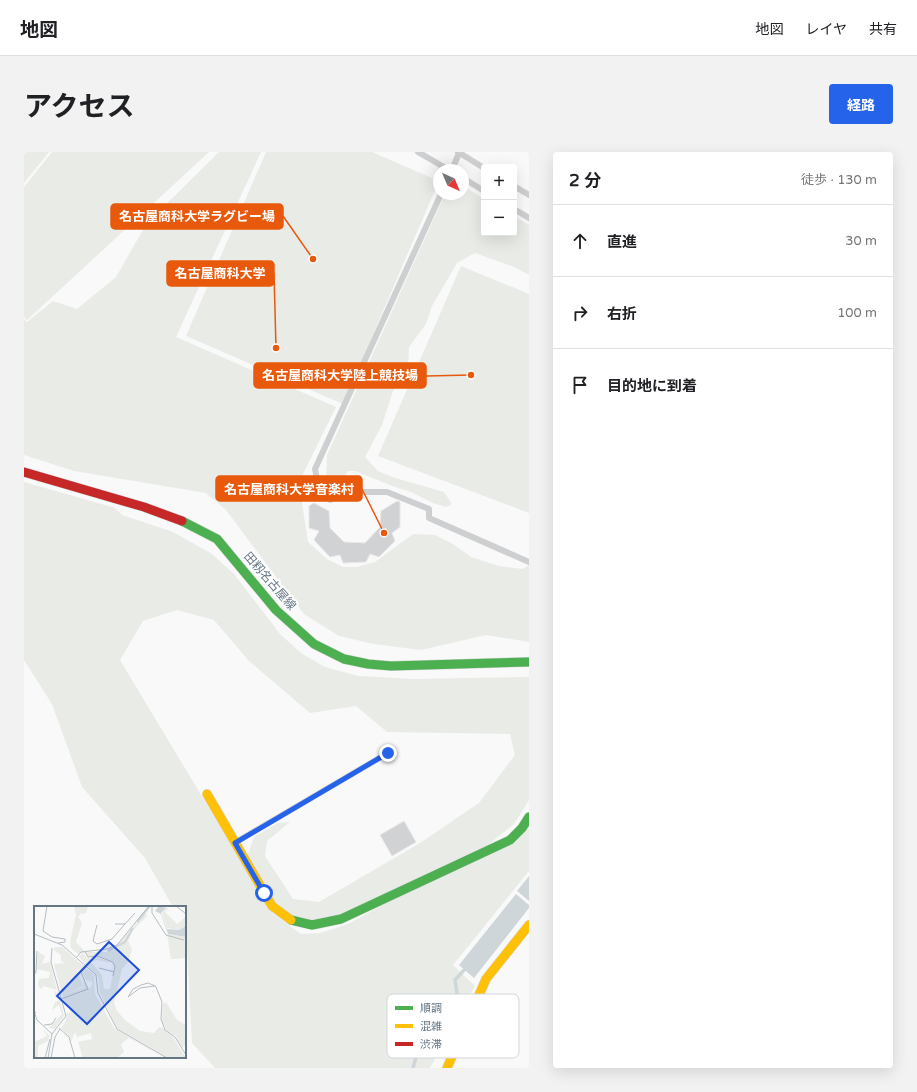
<!DOCTYPE html>
<html lang="ja">
<meta charset="utf-8">
<style>
:root{--surface:#fff;--page:#f2f2f2;--text:#202124;--muted:#757577;--line:#e0e0e0;--accent:#2563eb}
body{margin:0;font-family:"Varela Round","Noto Sans JP",sans-serif;background:var(--page);color:var(--text)}
.controls{position:absolute;right:12px;top:12px;display:grid;overflow:hidden;border-radius:4px;box-shadow:0 4px 16px #0002}
.controls button{width:36px;height:36px;display:grid;place-items:center;padding:0;border:0;border-bottom:1px solid var(--line);background:var(--surface);color:var(--text);font:20px sans-serif}
.compass{position:absolute;left:409px;top:12px;width:36px;height:36px;border-radius:50%;background:var(--surface);box-shadow:0 4px 16px #0002;rotate:136deg}
.stop{position:absolute;width:12px;height:12px;margin:-9px;border:3px solid #2563eb;border-radius:50%;background:#fff}
.stop.end{background:#2563eb;border-color:#fff;box-shadow:0 1px 4px #0008}
.list{margin:0;padding:0;list-style:none}
h2{display:flex;justify-content:space-between;align-items:center;height:52px;margin:0;padding:0 16px;font-size:17px}
h2 small{font-size:13px;font-weight:400;color:var(--muted)}
.list li{display:grid;grid-template-columns:26px 1fr auto;gap:12px;align-items:center;box-sizing:border-box;height:72px;padding:0 16px;border-top:1px solid var(--line)}
.list b{display:block;font-size:15px;white-space:nowrap}
.list em{font-size:13px;font-style:normal;color:var(--muted)}
.icon{flex:none;width:22px;height:22px;fill:none;stroke:currentColor;stroke-width:2;stroke-linecap:round;stroke-linejoin:round}
.map{position:relative;flex:none;width:505px;height:916px;overflow:hidden;border-radius:4px}
header{display:flex;align-items:center;gap:24px;box-sizing:border-box;height:56px;padding:0 20px;background:var(--surface);border-bottom:1px solid var(--line)}
header strong{font-size:19px}
nav{display:flex;gap:22px;margin-inline-start:auto;font-size:14px}
.intro{display:flex;align-items:center;justify-content:space-between;box-sizing:border-box;height:96px;padding:0 24px}
h1{margin:0;font-size:28px}
.button{padding:10px 18px;border-radius:4px;background:var(--accent);color:#fff;font-size:14px;font-weight:700}
main{display:flex;gap:24px;padding:0 24px}
aside{flex:1;background:var(--surface);border-radius:4px;box-shadow:0 4px 16px #0002}
.map>svg:first-child{display:block}
</style>
<header>
<strong>地図</strong>
<nav><a>地図</a><a>レイヤ</a><a>共有</a></nav>
</header>
<div class="intro"><h1>アクセス</h1><a class="button">経路</a></div>
<main>
<div class="map">
<svg width="505" height="916" viewBox="0 0 505 916">
<rect width="100%" height="100%" fill="#f9f9f9"/>
<g fill="#e8ebe6">
<polygon points="0,0 25,0 0,31"/>
<polygon points="28,0 185,0 3,168 0,165 0,35"/>
<polygon points="195,0 237,0 152,185 312,255 279,322 278,351 284,390 303,407 319,415 333,415 351,410 389,382 411,383 429,392 447,405 475,414 499,417 505,413 505,490 462,483 397,498 350,492 315,484 280,462 202,358 182,341 50,319 0,303 0,167 3,170 29,149 53,157 92,125 123,71"/>
<polygon points="242,0 348,0 415,29 319,252 162,184"/>
<polygon points="439,34 460,47 460,81 490,81 490,64 505,73 505,123 490,115 451,101 433,111 408,154 402,172 385,195 384,216 369,239 358,273 341,305 354,319 371,326 420,340 428,352 422,355 409,351 387,340 371,335 331,319 324,319 309,338 302,335 303,303 421,42 439,42"/>
<polygon points="437,114 505,142 505,361 354,304"/>
<polygon points="0,330 91,356 98,363 149,380 188,402 210,422 256,482 277,501 301,515 334,524 391,527 505,525 505,648 490,672 464,693 304,768 276,768 252,755 224,702 230,685 254,671 266,670 243,689 241,704 269,747 295,750 396,691 455,651 491,603 486,582 363,580 332,554 286,561 225,509 190,468 153,458 119,469 96,508 248,761 277,782 296,781 324,772 505,673 505,719 429,813 451,834 406,916 191,916 168,891 161,755 149,755 121,706 58,635 28,552 0,508"/>
</g>
<g fill="#ced6d9">
<polygon points="505,724 505,749 493,739"/>
<polygon points="492,742 505,753 505,756 450,826 435,813"/>
</g>
<g fill="none" stroke-linecap="round" stroke-linejoin="round">
<path stroke="#ced6d9" stroke-width="3.5" d="M 389,916 C 396,886 414,864 433,841 L 431,828 L 441,817"/>
</g>
<g fill="#d0d2d3" stroke="#e8e8e8">
<polygon points="373,349 376,350 376,375 368,381 371,389 355,405 346,402 342,410 319,411 316,403 306,405 290,388 295,379 285,376 285,354 290,351 305,359 306,376 320,390 341,391 356,375 357,359"/>
<polygon points="380,669 392,690 368,704 356,683"/>
</g>
<g fill="none" stroke-linecap="round" stroke-linejoin="round">
<defs>
<g id="fast">
<polyline points="158,369 193,387 252,458 290,492 320,507 344,512 367,514 505,510"/>
<polyline points="267,768 288,773 317,767 486,688 498,676 505,665"/>
</g>
<g id="slow">
<polyline points="183,642 248,754 267,768"/>
<polyline points="423,916 462,827 505,773"/>
</g>
<polyline id="jam" points="0,320 120,355 158,369"/>
</defs>
<use href="#fast" stroke="#d5d6d7" stroke-width="10"/>
<use href="#slow" stroke="#d5d6d7" stroke-width="10"/>
<use href="#jam" stroke="#d5d6d7" stroke-width="10"/>
<g stroke="#cecfd0" stroke-width="6">
<polyline points="394,0 425,18"/>
<polyline points="434,0 460,16"/>
<polyline points="428,18 435,1"/>
<polyline points="439,26 460,39"/>
<polyline points="490,34 505,43"/>
<polyline points="417,42 291,317 296,342 306,348 330,340 363,340 405,357 405,366 505,410"/>
<polyline points="490,57 505,66"/>
<polyline points="212,690 364,601"/>
</g>
<use href="#fast" stroke="#4caf50" stroke-width="9"/>
<use href="#slow" stroke="#ffc107" stroke-width="9"/>
<use href="#jam" stroke="#c62828" stroke-width="9"/>
</g>
<g fill="none" stroke-linecap="round" stroke-linejoin="round">
<polyline stroke="#2563eb" stroke-width="5" points="240,741 211,691 364,601"/>
</g>
<g text-anchor="middle" dominant-baseline="central" stroke-width="4" stroke-linejoin="round" paint-order="stroke">
<g font-size="12" fill="#657683" stroke="#fff">
<text transform="translate(246 429) rotate(49)">田籾名古屋線</text>
</g>
</g>
<g transform="translate(10 754)">
<rect width="152" height="152" fill="#f9f9f9"/>
<path d="M 40,0 L 54,0 L 52,7 L 46,8 L 44,11 L 48,17 L 42,36 L 51,46 L 44,48 L 37,42 L 36,36 L 42,9 ZM 130,0 L 134,3 L 131,6 L 143,18 L 152,11 L 152,20 L 145,24 L 133,22 L 128,7 L 132,3 ZM 112,7 L 113,10 L 99,24 L 94,35 L 98,44 L 94,56 L 88,63 L 80,97 L 83,105 L 92,115 L 106,125 L 120,127 L 125,121 L 129,122 L 139,131 L 152,152 L 134,152 L 83,122 L 66,87 L 64,71 L 45,51 L 49,47 L 53,52 L 62,51 L 80,57 L 78,65 L 75,64 L 79,63 L 78,57 L 63,54 L 57,56 L 68,69 L 70,83 L 76,83 L 81,56 L 64,50 L 54,51 L 52,46 L 73,46 L 74,43 L 81,41 ZM 133,28 L 152,31 L 152,52 L 137,53 ZM 21,41 L 28,41 L 60,69 L 61,88 L 80,122 L 124,148 L 95,132 L 87,138 L 90,146 L 83,152 L 49,152 L 44,136 L 58,133 L 57,127 L 43,131 L 41,126 L 37,136 L 36,131 L 27,122 L 32,115 L 33,107 L 37,107 L 29,92 L 20,58 L 31,57 L 27,55 L 27,49 L 20,44 ZM 43,63 L 47,65 L 52,74 L 58,76 L 58,79 L 55,83 L 48,73 L 50,81 L 35,87 L 49,80 ZM 4,46 L 11,50 L 8,58 L 16,56 L 24,89 L 21,90 L 20,84 L 23,87 L 23,84 L 10,80 L 6,83 L 4,79 L 5,73 L 15,72 L 16,66 L 3,63 ZM 26,94 L 30,110 L 21,123 L 18,123 L 13,119 L 17,120 L 28,108 L 25,99 L 18,104 L 21,96 ZM 132,96 L 143,114 L 152,119 L 152,139 L 148,142 L 142,130 L 133,125 L 128,116 L 129,98 ZM 9,123 L 16,130 L 14,135 L 4,140 L 4,152 L 0,152 L 0,136 L 13,130 Z" fill="#e8ebe6" fill-rule="evenodd"/>
<path d="M 125,0 L 132,2 L 127,7 L 133,23 L 145,24 L 152,20 L 152,31 L 134,28 L 127,8 L 121,5 Z" fill="#ced6d9"/>
<path fill="none" stroke="#ced6d9" stroke-width="2" d="M 103,16 L 116,0M 74,45 L 91,36 L 99,22"/>
<path fill="none" stroke="#b5bdc3" stroke-width="1" d="M 13,0 L 9,25 L 18,31 L 31,33 L 31,36 L 24,37M 118,0 L 118,7 L 132,29 L 150,34M 142,0 L 152,8M 81,18 L 91,18 L 101,7M 63,19 L 59,35 L 63,38 L 78,33 L 91,18M 0,28 L 28,39 L 62,69 L 64,87 L 83,123 L 133,152M 51,46 L 54,51 L 63,50 L 79,56 L 81,60 L 79,70M 43,51 L 47,46 L 73,43 L 83,39 L 115,0M 65,62 L 80,66M 0,69 L 2,66 L 3,45M 121,80 L 106,82 L 94,91 L 99,83 L 107,79 L 114,77 L 119,79 L 121,80 L 122,81 L 128,96 L 127,113 L 131,124 L 141,131 L 152,149M 27,93 L 54,83 L 46,64M 2,107 L 0,105 L 3,114 L 18,128M 10,119 L 18,118 L 22,112M 25,122 L 35,131 L 41,152M 11,152 L 16,133M 14,152 L 18,128 L 32,110 L 17,56 L 18,42M 17,152 L 21,131 L 26,123"/>
<path fill="#1d4ed8" fill-opacity="0.15" stroke="#1d4ed8" stroke-width="2" d="M 75,36 L 105,64 L 53,118 L 23,90 Z"/>
<rect width="152" height="152" fill="none" stroke="#657683" stroke-width="2"/>
</g>
<rect x="363" y="842" width="132" height="64" rx="6" fill="#fff" stroke="#d1d6da" stroke-width="1"/>
<rect x="371" y="854" width="18" height="4" fill="#4caf50"/>
<rect x="371" y="872" width="18" height="4" fill="#ffc107"/>
<rect x="371" y="890" width="18" height="4" fill="#c62828"/>
<g font-size="11" fill="#657683">
<text x="396" y="860">順調</text>
<text x="396" y="878">混雑</text>
<text x="396" y="896">渋滞</text>
</g>
<path fill="none" stroke="#e8590c" stroke-width="1.5" d="M289 107L259 64M252 196L250 121M447 223L402 224M360 381L338 337"/>
<g fill="#e8590c" stroke="#fff" stroke-width="1.5">
<circle cx="289" cy="107" r="4"/>
<circle cx="252" cy="196" r="4"/>
<circle cx="447" cy="223" r="4"/>
<circle cx="360" cy="381" r="4"/>
</g>
<g fill="#e8590c" stroke="#e8590c" stroke-width="1.5">
<rect x="87" y="52" width="172" height="25" rx="4"/>
<rect x="143" y="109" width="107" height="25" rx="4"/>
<rect x="230" y="211" width="172" height="25" rx="4"/>
<rect x="192" y="324" width="146" height="25" rx="4"/>
</g>
<g font-size="13" text-anchor="middle" font-weight="bold" fill="#fff">
<text x="173" y="69">名古屋商科大学ラグビー場</text>
<text x="196" y="126">名古屋商科大学</text>
<text x="316" y="228">名古屋商科大学陸上競技場</text>
<text x="265" y="342">名古屋商科大学音楽村</text>
</g>
</svg>
<div class="controls">
<button>+</button>
<button>−</button>
</div>
<svg class="compass" viewBox="-18 -18 36 36"><path d="M0-13l5 13h-10z" fill="#e53935"/><path d="M0 13l5-13h-10z" fill="#757577"/></svg>
<div class="stop" style="left:240px;top:741px"></div>
<div class="stop end" style="left:364px;top:601px"></div>
</div>
<aside>
<h2>2 分<small>徒歩 · 130 m</small></h2>
<ul class="list">
<li><svg class="icon" aria-label="ahead" viewBox="0 0 24 24"><path d="M12 20V5M6 11l6-6 6 6"/></svg><div><b>直進</b></div><em>30 m</em></li>
<li><svg class="icon" aria-label="right" viewBox="0 0 24 24"><path d="M7 20v-9h11M14 6l5 5-5 5"/></svg><div><b>右折</b></div><em>100 m</em></li>
<li><svg class="icon" aria-label="arrive" viewBox="0 0 24 24"><path d="M6 21V4h12l-3 4 3 4H6"/></svg><div><b>目的地に到着</b></div></li>
</ul>
</aside>
</main>
